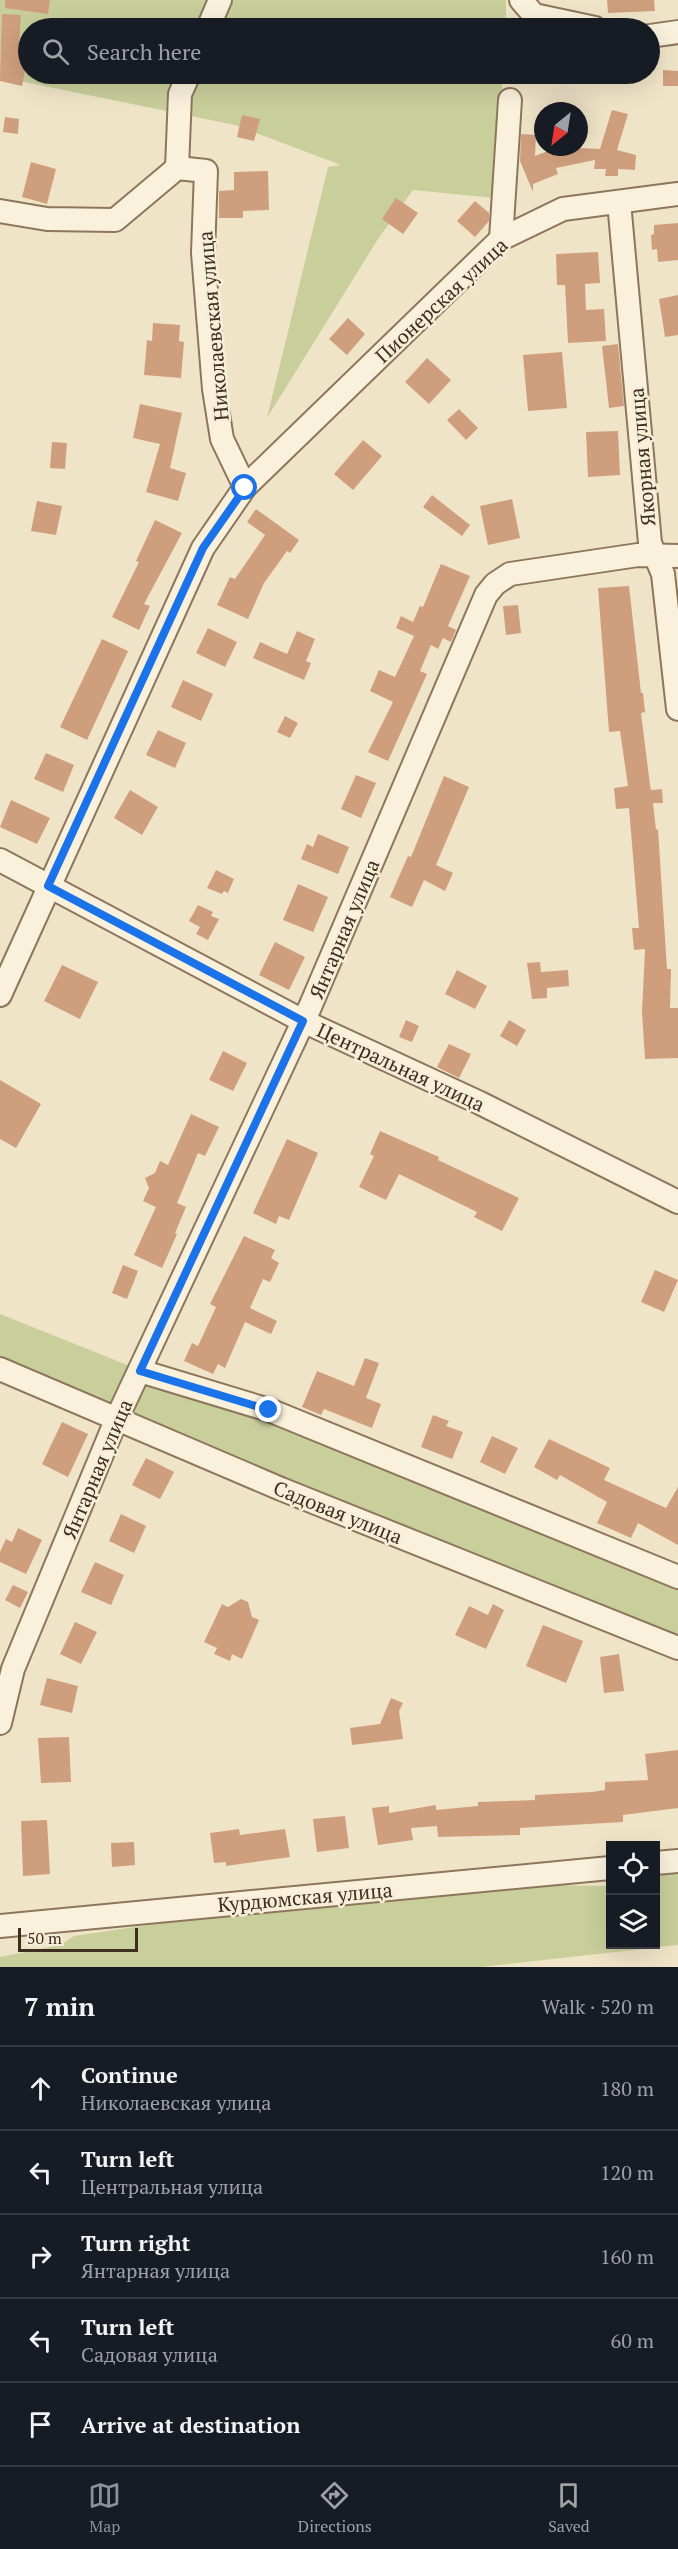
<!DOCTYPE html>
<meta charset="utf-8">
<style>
:root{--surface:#171b24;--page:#242831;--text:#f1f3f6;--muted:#9ea1a6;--line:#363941;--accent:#8c9099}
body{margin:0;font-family:"PT Serif",serif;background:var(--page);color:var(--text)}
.controls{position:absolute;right:18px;bottom:18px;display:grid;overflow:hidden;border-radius:0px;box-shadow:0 6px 24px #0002}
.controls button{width:54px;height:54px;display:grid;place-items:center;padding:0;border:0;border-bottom:2px solid var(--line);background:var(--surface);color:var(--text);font:30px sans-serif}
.compass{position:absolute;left:534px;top:102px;width:54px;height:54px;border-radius:50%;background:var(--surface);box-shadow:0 6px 24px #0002;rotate:210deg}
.scale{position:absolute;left:18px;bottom:15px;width:120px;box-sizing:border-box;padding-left:6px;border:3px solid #3d2e20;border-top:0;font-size:16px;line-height:21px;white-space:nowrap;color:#3d2e20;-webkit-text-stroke:4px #f7eed8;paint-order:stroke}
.stop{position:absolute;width:18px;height:18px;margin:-14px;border:4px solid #1a73e8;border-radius:50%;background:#fff}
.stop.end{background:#1a73e8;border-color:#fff;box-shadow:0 2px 6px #0008}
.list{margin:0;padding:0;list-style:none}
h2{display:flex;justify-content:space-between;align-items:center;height:78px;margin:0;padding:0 24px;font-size:26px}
h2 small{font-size:20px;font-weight:400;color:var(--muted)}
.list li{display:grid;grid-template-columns:39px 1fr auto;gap:18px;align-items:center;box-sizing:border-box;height:84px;padding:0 24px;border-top:2px solid var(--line)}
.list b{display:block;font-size:22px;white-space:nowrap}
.list p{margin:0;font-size:20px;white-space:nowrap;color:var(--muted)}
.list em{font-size:20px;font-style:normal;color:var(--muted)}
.icon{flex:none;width:33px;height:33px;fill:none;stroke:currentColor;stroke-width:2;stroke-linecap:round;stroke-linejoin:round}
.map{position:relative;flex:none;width:678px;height:1967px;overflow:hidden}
.search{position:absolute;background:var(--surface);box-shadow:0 6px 24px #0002;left:18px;right:18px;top:18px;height:66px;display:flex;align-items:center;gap:15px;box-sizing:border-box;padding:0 21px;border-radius:33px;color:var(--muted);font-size:22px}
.sheet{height:498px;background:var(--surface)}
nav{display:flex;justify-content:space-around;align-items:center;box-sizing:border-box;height:84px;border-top:2px solid var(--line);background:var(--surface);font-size:16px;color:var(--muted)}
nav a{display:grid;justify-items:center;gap:3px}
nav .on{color:var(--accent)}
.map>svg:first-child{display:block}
</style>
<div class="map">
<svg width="678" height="1967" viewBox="0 0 678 1967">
<rect width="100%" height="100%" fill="#f0e4c8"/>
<g fill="#c9cf9b">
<polygon points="0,0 506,0 506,28 28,28 28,74 503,74 493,198 413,190 378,239 267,418 328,167 341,165 235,125 0,77"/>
<polygon points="0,1314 135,1368 119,1403 106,1409 0,1364"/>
<polygon points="157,1384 267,1417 678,1583 678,1641 134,1418 133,1404 144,1387"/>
<polygon points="678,1872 678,1945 481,1967 0,1967 0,1957 60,1945 74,1936 189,1919 531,1885 610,1886 610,1944 656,1944 656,1877"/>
</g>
<g fill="#cf9f7d">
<polygon points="5,0 50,0 48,14 5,8"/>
<polygon points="607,0 654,0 655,11 608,13"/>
<polygon points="2,14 21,15 18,54 28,56 22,86 0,81"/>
<polygon points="663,70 678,71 678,86 663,86"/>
<polygon points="612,110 628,114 617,150 636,155 635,170 618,169 618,176 605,176 606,169 594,169 595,160 556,168 558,174 533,184 533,192 520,161 521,134 536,135 535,156 558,147 600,149"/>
<polygon points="242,115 260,119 254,141 237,137"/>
<polygon points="5,117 19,119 18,134 3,132"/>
<polygon points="31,162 56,169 47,204 22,197"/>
<polygon points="268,171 269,210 243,211 243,218 219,218 219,191 234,190 234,172"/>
<polygon points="396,198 418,213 403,234 382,219"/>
<polygon points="475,201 489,213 489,221 475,237 457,221"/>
<polygon points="678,223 678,260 658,262 657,249 652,250 651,235 654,234 654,225"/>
<polygon points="598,252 600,283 585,284 586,310 604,309 606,341 568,343 565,285 557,285 556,254"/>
<polygon points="678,295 678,335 665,337 659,299"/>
<polygon points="348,318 365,334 347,355 329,339"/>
<polygon points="153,323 180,325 179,341 184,342 181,378 144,375 147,340 152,341"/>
<polygon points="618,344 624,406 609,408 602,346"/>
<polygon points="562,352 567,408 528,411 523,355"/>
<polygon points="427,358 451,380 429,404 405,382"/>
<polygon points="140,404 182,413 170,468 186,473 178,501 146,492 160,444 133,438"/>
<polygon points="459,409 478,428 466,440 447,420"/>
<polygon points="618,431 620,475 588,477 586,432"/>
<polygon points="363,440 382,456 353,490 334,474"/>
<polygon points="52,442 67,443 65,469 50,468"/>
<polygon points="432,495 470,525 462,536 423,507"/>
<polygon points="512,499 520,538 488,545 480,506"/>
<polygon points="37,501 62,506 56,535 31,531"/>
<polygon points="256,509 299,540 290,553 287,551 264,583 248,619 217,605 230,577 235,579 265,535 247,522"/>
<polygon points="155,520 182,533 144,604 150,606 139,630 112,617 139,562 136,561"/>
<polygon points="441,564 470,576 448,626 456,630 451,642 443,638 438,649 431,645 420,671 427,674 388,761 368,752 393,702 370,691 379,670 395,677 414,636 396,628 401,616 413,622 420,606 423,607"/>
<polygon points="629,586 641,693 643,693 645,712 641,713 650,785 651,790 662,789 663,803 653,803 656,830 658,829 667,969 671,969 670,1008 678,1008 678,1058 645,1059 642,1012 645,949 634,950 632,928 639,928 629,808 616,809 614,788 628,786 620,731 609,732 598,588"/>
<polygon points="518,605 521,633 506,635 503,606"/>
<polygon points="208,628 237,642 225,667 196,653"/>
<polygon points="297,631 315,639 306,661 311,663 304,680 253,658 260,642 287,654"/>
<polygon points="102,639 128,651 87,740 60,727"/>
<polygon points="183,680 213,694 201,721 171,707"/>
<polygon points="285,716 298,723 290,738 277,732"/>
<polygon points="158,730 186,743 175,768 146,755"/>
<polygon points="46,753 74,765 63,792 34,779"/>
<polygon points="356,775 376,783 361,818 341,809"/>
<polygon points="444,776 469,787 436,865 453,873 445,891 424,880 412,907 390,897 408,856 411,857"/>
<polygon points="130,790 158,807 142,835 114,818"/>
<polygon points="11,800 50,818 37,844 0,827"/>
<polygon points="318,834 349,847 338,874 301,859 307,844 313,847"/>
<polygon points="216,870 234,879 228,893 224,891 222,894 207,888"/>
<polygon points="298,884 328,897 313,932 283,920"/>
<polygon points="198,905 213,912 211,916 219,919 208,940 196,934 200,927 189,921"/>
<polygon points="275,942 305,957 289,990 259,975"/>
<polygon points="540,962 541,972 568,970 569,986 547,988 547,998 532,999 527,963"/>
<polygon points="62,965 98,982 80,1019 44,1001"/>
<polygon points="457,970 487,986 475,1009 445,994"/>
<polygon points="406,1020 419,1026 412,1042 399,1037"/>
<polygon points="509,1020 526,1030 517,1046 500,1036"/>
<polygon points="449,1044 471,1054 459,1078 437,1067"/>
<polygon points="223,1051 247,1063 233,1091 209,1080"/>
<polygon points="0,1080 41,1104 16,1148 0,1139"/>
<polygon points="191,1114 219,1127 205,1156 198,1153 177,1203 186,1207 175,1233 177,1234 162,1268 134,1255 156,1207 143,1201 149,1188 145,1178 155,1173 160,1161 168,1165"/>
<polygon points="380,1131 439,1157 438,1160 519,1198 502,1231 474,1217 477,1212 399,1174 386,1200 359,1187 374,1156 370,1154"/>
<polygon points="287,1139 318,1153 289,1220 279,1216 276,1224 253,1213"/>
<polygon points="244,1236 275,1250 271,1258 279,1263 270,1282 263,1279 250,1308 277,1321 271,1334 245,1322 225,1368 218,1364 213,1374 184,1361 192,1343 198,1346 216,1307 210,1304"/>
<polygon points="123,1265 138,1271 127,1299 112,1293"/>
<polygon points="655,1270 678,1280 664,1312 641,1302"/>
<polygon points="365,1358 379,1363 366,1398 381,1404 372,1428 324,1409 321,1415 302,1407 317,1371 354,1386"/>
<polygon points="433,1415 449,1421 446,1426 463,1432 452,1459 421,1447"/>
<polygon points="62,1422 88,1434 68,1477 42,1464"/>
<polygon points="492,1436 518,1448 505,1474 480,1462"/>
<polygon points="549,1439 610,1468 604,1480 666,1508 678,1487 678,1545 638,1523 631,1538 597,1523 607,1502 560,1475 557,1480 534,1467"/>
<polygon points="146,1458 174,1472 160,1499 132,1485"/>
<polygon points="121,1514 146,1526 134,1553 109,1541"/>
<polygon points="18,1528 42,1540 26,1574 0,1562 0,1552 6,1539 12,1542"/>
<polygon points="95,1562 124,1575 111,1605 81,1592"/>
<polygon points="13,1585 28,1592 20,1608 5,1600"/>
<polygon points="241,1599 248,1602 252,1617 259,1620 242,1659 232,1654 230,1661 214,1654 217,1648 204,1642 222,1604 228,1607"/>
<polygon points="493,1604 504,1610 486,1649 455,1635 469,1606 488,1615"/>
<polygon points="75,1622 97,1632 81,1664 60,1654"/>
<polygon points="543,1625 583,1641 566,1683 526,1666"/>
<polygon points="619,1654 624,1691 604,1693 600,1657"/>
<polygon points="47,1678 78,1686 72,1713 40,1705"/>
<polygon points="391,1698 403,1703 399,1711 403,1739 352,1745 350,1728 380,1724"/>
<polygon points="69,1737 71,1782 41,1783 38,1738"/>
<polygon points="678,1750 678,1808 623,1815 623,1822 520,1828 520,1835 438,1837 437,1826 411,1828 413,1840 378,1845 372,1808 389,1806 389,1813 436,1805 436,1810 478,1806 478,1802 535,1800 535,1795 592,1792 605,1790 605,1782 648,1780 645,1754"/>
<polygon points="345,1816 349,1848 317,1852 313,1819"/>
<polygon points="47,1820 50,1874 23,1876 21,1821"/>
<polygon points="239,1829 240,1835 285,1829 290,1857 226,1866 226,1862 214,1863 210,1833"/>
<polygon points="134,1842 135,1865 112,1867 111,1843"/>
</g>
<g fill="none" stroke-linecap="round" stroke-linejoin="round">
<defs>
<g id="minor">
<polyline points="521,0 534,15 595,28"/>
<polyline points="208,28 220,0"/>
<polyline points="650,36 678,32"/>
<polyline points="177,168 180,94 189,74"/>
<polyline points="619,202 650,543 663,574 678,709"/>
<polyline points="0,211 47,219 115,220 177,168 206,171 203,253 214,389 222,439 245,487"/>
<polyline points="501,239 510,100"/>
<polyline points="0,860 303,1021 480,1103 678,1202"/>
<polyline points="0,995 203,548 245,487 501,239 563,209 678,194"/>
<polyline points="0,1369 281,1489 678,1648"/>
<polyline points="140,1371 269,1410 678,1577"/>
<polyline points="0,1723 13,1669 117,1418 310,1007 486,595 495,584 510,574 638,555 678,556"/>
<polyline points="656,1863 678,1861"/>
<polyline points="0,1926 610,1868"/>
</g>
</defs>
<use href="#minor" stroke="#8d765c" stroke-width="26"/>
<use href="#minor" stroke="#faf1dc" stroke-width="22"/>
</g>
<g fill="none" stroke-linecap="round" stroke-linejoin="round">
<polyline stroke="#1a73e8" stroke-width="8" points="245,488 203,548 48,886 303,1021 140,1371 269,1410"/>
</g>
<g text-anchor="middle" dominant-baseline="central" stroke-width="5" stroke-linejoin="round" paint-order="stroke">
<g font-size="20" fill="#3d2e20" stroke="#f7eed8">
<text transform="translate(441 300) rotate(-43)">Пионерская улица</text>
<text transform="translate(213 326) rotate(-95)">Николаевская улица</text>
<text transform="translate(642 457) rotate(-95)">Якорная улица</text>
<text transform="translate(344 929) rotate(-67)">Янтарная улица</text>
<text transform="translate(401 1067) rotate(25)">Центральная улица</text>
<text transform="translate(97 1469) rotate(-67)">Янтарная улица</text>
<text transform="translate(338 1512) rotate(22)">Садовая улица</text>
<text transform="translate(305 1897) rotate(-5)">Курдюмская улица</text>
</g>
</g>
</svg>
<div class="controls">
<button><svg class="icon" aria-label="locate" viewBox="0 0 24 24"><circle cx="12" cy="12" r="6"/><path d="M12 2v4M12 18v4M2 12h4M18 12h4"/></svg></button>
<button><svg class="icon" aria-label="layers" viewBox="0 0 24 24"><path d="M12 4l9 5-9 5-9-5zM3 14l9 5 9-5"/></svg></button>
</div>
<svg class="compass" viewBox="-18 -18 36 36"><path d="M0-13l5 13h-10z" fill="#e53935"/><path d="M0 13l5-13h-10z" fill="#9ea1a6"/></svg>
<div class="scale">50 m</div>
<div class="stop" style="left:245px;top:488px"></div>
<div class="stop end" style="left:269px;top:1410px"></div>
<div class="search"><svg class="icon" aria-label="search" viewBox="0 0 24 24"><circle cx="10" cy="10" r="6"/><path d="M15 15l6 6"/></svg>Search here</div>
</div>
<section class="sheet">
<h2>7 min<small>Walk · 520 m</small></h2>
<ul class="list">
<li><svg class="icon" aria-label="ahead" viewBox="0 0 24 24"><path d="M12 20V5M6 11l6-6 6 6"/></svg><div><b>Continue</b><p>Николаевская улица</p></div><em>180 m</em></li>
<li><svg class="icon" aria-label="left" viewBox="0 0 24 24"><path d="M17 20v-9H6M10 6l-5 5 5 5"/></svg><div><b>Turn left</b><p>Центральная улица</p></div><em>120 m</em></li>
<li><svg class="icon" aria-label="right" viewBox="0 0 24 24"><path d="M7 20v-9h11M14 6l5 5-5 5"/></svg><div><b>Turn right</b><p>Янтарная улица</p></div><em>160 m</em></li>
<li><svg class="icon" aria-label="left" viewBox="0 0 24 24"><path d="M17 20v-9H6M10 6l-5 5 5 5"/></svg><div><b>Turn left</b><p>Садовая улица</p></div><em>60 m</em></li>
<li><svg class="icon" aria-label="arrive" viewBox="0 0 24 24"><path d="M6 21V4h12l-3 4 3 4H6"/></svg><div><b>Arrive at destination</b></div></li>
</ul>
</section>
<nav>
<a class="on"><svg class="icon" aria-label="map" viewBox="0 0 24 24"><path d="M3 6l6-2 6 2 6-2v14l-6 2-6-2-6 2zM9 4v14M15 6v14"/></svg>Map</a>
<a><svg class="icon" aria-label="directions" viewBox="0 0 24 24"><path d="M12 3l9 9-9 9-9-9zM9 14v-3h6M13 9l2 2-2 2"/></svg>Directions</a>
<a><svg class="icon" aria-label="saved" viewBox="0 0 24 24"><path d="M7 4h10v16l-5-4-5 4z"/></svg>Saved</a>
</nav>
